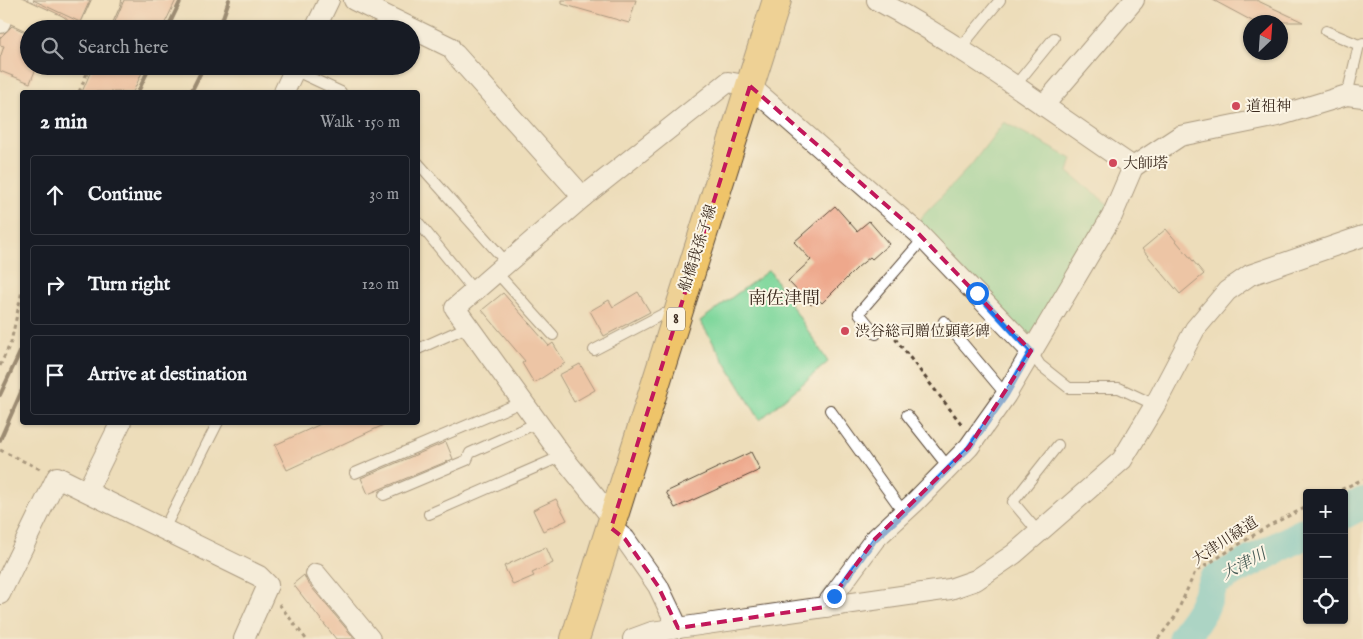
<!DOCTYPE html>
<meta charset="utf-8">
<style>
:root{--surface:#171b24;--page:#242831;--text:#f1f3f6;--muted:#9ea1a6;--line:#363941}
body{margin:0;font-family:"IM FELL English","Noto Serif JP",serif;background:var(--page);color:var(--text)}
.controls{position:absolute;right:15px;bottom:15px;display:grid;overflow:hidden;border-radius:5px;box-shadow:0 1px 4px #0004}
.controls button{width:45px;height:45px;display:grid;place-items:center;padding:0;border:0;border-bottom:1px solid var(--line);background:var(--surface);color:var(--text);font:25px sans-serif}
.compass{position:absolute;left:1243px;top:15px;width:45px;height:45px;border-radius:50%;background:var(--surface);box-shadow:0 1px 4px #0004;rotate:25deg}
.stop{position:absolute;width:15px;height:15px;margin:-11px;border:4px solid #1a73e8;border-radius:50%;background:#fff}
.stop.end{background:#1a73e8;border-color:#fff;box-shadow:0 1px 5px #0008}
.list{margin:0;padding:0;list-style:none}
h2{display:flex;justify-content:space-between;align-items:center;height:65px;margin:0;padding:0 20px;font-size:21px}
h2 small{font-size:16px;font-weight:400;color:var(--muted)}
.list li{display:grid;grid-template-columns:32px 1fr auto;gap:15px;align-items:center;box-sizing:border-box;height:80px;margin:0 10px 10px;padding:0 10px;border:1px solid var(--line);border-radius:5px}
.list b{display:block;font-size:19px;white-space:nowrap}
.list em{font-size:16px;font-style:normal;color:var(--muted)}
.icon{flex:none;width:28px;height:28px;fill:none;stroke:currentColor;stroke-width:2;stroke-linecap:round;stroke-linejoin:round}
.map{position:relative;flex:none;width:1363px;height:639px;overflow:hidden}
.search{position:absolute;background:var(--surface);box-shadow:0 1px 4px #0004;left:20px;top:20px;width:400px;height:55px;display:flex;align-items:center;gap:12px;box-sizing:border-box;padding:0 18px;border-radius:28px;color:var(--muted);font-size:19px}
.panel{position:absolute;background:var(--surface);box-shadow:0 1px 4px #0004;left:20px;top:90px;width:400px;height:335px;border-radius:5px}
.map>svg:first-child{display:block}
</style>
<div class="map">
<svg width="1363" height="639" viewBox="0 0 1363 639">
<rect width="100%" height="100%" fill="#fcf5e5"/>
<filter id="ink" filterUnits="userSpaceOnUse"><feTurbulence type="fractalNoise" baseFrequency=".02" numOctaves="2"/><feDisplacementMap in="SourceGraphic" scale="10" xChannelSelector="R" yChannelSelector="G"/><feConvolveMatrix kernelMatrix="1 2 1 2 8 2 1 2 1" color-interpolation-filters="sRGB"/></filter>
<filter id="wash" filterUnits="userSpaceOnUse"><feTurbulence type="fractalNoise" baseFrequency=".0096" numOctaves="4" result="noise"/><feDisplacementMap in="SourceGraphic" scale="20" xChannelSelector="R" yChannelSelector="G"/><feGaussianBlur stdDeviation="1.12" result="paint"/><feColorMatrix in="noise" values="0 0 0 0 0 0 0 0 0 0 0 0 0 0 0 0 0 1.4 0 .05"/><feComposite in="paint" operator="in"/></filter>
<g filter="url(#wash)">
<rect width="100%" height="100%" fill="#edddba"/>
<g fill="#7fd79c" stroke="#5d805d">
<polygon points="1004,122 1072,159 1068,172 1110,206 1028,339 917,222 971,165"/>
<polygon points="769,270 828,362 760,420 700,321"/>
</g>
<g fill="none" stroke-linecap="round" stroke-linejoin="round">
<g stroke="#5dcad1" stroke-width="32">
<polyline points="1344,513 1363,503"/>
<polyline points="1183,639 1203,608 1214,581 1307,532"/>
</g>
</g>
<g id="blocks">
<g fill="#eea88c">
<polygon points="33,0 90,0 80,22"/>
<polygon points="124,0 176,0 162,29 112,29"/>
<polygon points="562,0 636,0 629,23 562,4"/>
<polygon points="1213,0 1256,0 1303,22 1254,22"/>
<polygon points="12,26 29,34 29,66 37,66 30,83 0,71 0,58 4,46 0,45 0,38"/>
<polygon points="93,66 145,66 133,92 82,92"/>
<polygon points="835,206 857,231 869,221 889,244 872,259 870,257 858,267 822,303 818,299 811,305 788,281 811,260 794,242"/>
<polygon points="1166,229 1204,274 1180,294 1142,249"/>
<polygon points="638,292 650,312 604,336 590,311 609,300 613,307"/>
<polygon points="503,293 549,346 553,343 565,363 534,383 522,363 525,361 482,310"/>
<polygon points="580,364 595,390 574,402 559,375"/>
<polygon points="325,422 390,422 287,470 275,445"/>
<polygon points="446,442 453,459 368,494 361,478"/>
<polygon points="751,452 760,470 675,508 666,492"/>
<polygon points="556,499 567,520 543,531 533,510"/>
<polygon points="546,547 553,563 532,573 534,576 513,585 504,566"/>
<polygon points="304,575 307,582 355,639 336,639 293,584"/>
</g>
</g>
</g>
<g filter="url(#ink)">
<use href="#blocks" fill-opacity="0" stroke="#564535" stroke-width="1"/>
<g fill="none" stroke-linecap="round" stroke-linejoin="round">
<defs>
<g id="service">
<polyline points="1326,31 1359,45"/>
<polyline points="961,47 1000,0"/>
<polyline points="294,70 341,92"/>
<polyline points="1014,87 1054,38"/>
<polyline points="1347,95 1359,45 1363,43"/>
<polyline points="418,163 507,263"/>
<polyline points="418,222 475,292"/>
<polyline points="497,273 553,335"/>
<polyline points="944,321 1006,395"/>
<polyline points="876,334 859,313 924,238"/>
<polyline points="418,349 467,327"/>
<polyline points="594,350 663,314 675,317"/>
<polyline points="1031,351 1040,365 1069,388 1119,388 1155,405"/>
<polyline points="830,410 904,513"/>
<polyline points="907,415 949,468"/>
<polyline points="355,473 522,402"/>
<polyline points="384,495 467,460 470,453 537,423"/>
<polyline points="429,514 562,456"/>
<polyline points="164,529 218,422"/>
<polyline points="1039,533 1013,502 1058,445"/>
</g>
<g id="minor">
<polyline points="354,0 450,47"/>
<path d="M 877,0 C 967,48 1048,110 1133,167 L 1180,136 L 1278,116 L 1347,95 L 1363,97"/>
<polyline points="0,23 6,6"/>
<polyline points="315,29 329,0"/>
<polyline points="455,54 583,197"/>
<polyline points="284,92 296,66"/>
<polyline points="1043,106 1134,0"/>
<polyline points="87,491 121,422"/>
<polyline points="613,519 562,456 455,308 583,197 728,82 750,86 918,233 1031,351"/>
<polyline points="611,528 625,539 658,586 678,628"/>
<polyline points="316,574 370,639"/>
<polyline points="0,594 57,477 259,576 268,585 244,639"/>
<polyline points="825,607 875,539 914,503 969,447 1006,395 1112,216 1133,167"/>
<polyline points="633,639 652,632 678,628 950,589 976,580 1014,554 1122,460 1155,405 1195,329 1227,291 1250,275 1363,236"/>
</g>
<g id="secondary">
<polyline points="0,3 56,29"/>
<polyline points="94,29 107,0"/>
</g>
<polyline id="primary" points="575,639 777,0"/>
</defs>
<use href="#service" stroke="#564535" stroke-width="12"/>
<use href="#minor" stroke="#564535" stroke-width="22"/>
<use href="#secondary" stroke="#564535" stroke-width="30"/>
<use href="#primary" stroke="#564535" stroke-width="30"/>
<g stroke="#564535" stroke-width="3" stroke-dasharray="4 4" stroke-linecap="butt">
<polyline points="79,92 90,66"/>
<polyline points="890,332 963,426"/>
<polyline points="0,366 11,342 22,291"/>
<polyline points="0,450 40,469"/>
<polyline points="1334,493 1363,479"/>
<polyline points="279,604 306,639"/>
<polyline points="1158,639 1175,617 1195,572 1270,525 1307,507"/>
</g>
<use href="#service" stroke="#fff" stroke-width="10"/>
<use href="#minor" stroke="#fff" stroke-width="20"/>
<use href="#secondary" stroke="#f9e7c3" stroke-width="28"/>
<use href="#primary" stroke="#efc469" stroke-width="28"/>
<g stroke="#3b2a1e" stroke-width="4">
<polyline points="167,29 181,0"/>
<polyline points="219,29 229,0"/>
<polyline points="138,92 150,66"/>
<polyline points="191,92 204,66"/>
<polyline points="0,395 22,348"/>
<polyline points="0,440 22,390"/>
</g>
</g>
</g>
<g fill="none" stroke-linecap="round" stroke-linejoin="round" filter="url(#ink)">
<polyline stroke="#1a73e8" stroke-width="6" points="834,596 875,539 914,504 969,448 1006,395 1031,351 977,293"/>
</g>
<path d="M0 0H1363V639H0ZM 750,86 L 918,233 L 1031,351 L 969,447 L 875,539 L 825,607 L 678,628 L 658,586 L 625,539 L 611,528 Z" fill="#edddba" fill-opacity=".55" fill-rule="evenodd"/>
<path fill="none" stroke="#c2185b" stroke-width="4" stroke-dasharray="10 6" stroke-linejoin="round" d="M 750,86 L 918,233 L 1031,351 L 969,447 L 875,539 L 825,607 L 678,628 L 658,586 L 625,539 L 611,528 Z"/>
<g fill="#d1495b" stroke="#fcf5e5" stroke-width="2">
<circle cx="1236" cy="106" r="5"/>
<circle cx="1113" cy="163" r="5"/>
<circle cx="845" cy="331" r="5"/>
</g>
<g text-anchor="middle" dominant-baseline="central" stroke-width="4" stroke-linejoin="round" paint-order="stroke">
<rect fill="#fcf5e5" stroke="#75675a" stroke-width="1" x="667" y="307.5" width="18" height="23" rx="4"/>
<g font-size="14" font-weight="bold" fill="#3b2a1e">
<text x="676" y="319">8</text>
</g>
<g font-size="15" fill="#3b2a1e" stroke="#fcf5e5" text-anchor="start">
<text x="1246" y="106">道祖神</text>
<text x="1123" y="163">大師塔</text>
<text x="855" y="331">渋谷総司贈位顕彰碑</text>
</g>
<g font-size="15" fill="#3b2a1e" stroke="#fcf5e5">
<text transform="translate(698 248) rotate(-72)">船橋我孫子線</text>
<text transform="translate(1225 541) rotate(-33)">大津川緑道</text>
</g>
<g font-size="16" font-style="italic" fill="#455a54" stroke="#fcf5e5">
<text transform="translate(1244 565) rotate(-28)">大津川</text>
</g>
<g font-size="18" fill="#3b2a1e" stroke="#fcf5e5">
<text x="784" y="299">南佐津間</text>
</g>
</g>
</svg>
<div class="controls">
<button>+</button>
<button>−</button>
<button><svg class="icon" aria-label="locate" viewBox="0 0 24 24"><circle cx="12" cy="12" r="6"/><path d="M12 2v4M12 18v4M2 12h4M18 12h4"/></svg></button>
</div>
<svg class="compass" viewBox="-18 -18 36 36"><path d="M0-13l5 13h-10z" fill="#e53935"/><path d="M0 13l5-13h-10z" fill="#9ea1a6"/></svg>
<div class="stop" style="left:977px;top:293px"></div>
<div class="stop end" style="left:834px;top:596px"></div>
<div class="search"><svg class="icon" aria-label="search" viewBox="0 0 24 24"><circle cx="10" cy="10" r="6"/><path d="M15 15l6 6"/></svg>Search here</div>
<section class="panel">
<h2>2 min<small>Walk · 150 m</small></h2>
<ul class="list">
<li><svg class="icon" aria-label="ahead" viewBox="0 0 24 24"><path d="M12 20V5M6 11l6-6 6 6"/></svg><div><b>Continue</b></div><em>30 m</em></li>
<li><svg class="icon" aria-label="right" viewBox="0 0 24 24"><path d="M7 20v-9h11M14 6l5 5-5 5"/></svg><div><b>Turn right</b></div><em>120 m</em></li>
<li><svg class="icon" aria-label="arrive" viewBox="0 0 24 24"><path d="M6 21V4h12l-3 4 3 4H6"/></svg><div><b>Arrive at destination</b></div></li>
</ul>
</section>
</div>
